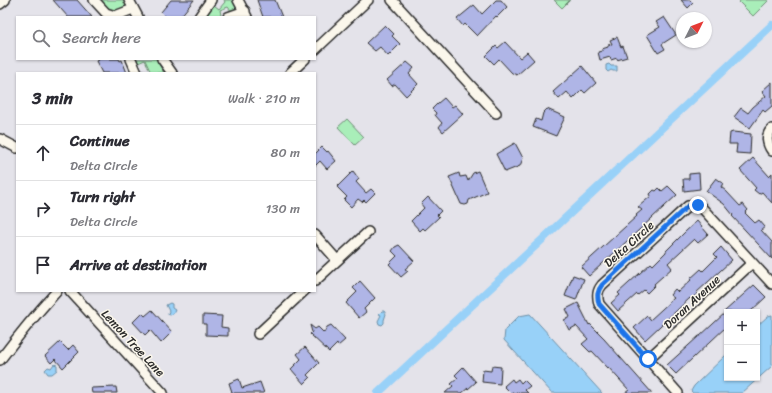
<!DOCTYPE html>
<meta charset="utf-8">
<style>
:root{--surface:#fff;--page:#f7f7f7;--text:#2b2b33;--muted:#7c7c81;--line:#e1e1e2}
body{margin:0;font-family:Sriracha,sans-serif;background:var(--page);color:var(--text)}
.controls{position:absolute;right:12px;bottom:12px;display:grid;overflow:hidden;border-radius:0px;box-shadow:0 1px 3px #0004}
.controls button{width:36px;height:36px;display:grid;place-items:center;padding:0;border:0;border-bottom:1px solid var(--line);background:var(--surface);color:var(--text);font:20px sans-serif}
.compass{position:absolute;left:676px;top:12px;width:36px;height:36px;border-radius:50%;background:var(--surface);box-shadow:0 1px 3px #0004;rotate:48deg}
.stop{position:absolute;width:12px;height:12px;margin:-9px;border:3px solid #1a73e8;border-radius:50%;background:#fff}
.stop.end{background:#1a73e8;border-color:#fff;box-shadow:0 1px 4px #0008}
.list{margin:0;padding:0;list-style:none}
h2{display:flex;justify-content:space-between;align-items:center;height:52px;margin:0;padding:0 16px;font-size:17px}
h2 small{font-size:13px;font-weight:400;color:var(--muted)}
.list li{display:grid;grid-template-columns:26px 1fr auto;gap:12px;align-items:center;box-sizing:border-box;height:56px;padding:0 16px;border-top:1px solid var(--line)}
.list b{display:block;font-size:15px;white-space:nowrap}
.list p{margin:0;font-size:13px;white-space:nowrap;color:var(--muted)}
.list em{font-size:13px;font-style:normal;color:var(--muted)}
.icon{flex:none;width:22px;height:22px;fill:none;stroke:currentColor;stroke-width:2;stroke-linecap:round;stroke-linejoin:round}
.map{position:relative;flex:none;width:772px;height:393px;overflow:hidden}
.search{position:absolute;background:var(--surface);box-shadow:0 1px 3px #0004;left:16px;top:16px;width:300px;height:44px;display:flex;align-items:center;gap:10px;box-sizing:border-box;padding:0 14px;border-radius:0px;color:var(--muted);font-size:15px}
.panel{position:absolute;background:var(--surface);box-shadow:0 1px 3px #0004;left:16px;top:72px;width:300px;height:220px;border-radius:0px}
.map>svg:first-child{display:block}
</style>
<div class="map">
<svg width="772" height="393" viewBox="0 0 772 393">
<rect width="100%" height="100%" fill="#e4e3ea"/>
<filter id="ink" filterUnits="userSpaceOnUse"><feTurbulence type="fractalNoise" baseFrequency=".025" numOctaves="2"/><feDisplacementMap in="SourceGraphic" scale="8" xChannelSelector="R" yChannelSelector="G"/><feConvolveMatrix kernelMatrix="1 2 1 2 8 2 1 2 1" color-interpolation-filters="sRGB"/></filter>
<g filter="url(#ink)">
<g fill="#a9eeb9" stroke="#6a8c72">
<path d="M 101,0 L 127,0 L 128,3 C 125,11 120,10 112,12 Z"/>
<polygon points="224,0 237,0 237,8 234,11 232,12 228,7 220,10 221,15 217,17 204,17 214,5 219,9 225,2"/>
<polygon points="554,0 570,0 562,8"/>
<polygon points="741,0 769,0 753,16 739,2"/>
<polygon points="137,59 156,59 164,73 151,73 145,60 138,63"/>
<polygon points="347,119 364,137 355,145 338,127"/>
</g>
<g fill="#98d1f8" stroke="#6c8fa6">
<polygon points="609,64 611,66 617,66 617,71 613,71 611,70 608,72 606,70 606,65"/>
<polygon points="170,303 172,304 172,308 175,310 173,314 170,315 168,314 169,311 166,305"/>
<polygon points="382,311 384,311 386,314 384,320 384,323 382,325 379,324 378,321 381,315 379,314"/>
<polygon points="530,314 602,393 552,393 504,340 505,330 519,316"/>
<polygon points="772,315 772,366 742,393 693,393 691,391 694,386 727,354 727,378 757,378 757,326 768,316"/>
<polygon points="54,364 57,365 57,370 52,374 48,374 45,370 48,367 51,368"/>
</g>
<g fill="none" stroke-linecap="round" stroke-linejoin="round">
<polyline stroke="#98d1f8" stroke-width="8" points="378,393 772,25"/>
</g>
<g fill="#afb5e6" stroke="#2b2b2b">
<polygon points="53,0 77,0 92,17 68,17"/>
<polygon points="171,0 194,0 180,17 166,17 161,12"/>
<polygon points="257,0 275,0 282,17 263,17"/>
<polygon points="496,0 501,0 507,7 497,17 496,16 477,36 465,24 463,26 457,19 474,5 482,14"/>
<polygon points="681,0 690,0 693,3 688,8"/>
<polygon points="664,17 676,35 662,44 665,49 658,53 647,35 660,27 656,22"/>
<polygon points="385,25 394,34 392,36 400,44 388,56 380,47 375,51 366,43"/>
<polygon points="617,37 621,47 623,46 627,57 617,60 617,58 611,60 610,57 600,60 598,52 602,51 602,49 608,47 608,45 612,44 610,40"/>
<polygon points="505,42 520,58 527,52 534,60 517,75 512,73 499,59 494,64 486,56 496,46 498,48"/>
<polygon points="100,59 119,59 120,61 122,60 127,73 102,73 96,61"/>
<polygon points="407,62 414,68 409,74 418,84 406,96 395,84 392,86 387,80"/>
<polygon points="582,66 596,83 585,93 582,90 573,99 567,92 559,99 553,92"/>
<polygon points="772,82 772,106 765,112 763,110 750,128 734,117 741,108 748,113 753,107 766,96 762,91"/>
<polygon points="444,98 452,107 455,105 463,114 443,132 439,127 442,123 435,115 436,113 432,109 438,103"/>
<polygon points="547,109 565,117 556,136 533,127 536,119 541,121 543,113"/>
<polygon points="733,132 751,134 750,154 736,153 737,144 729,144 730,133"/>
<polygon points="515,143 523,158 520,166 505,172 496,154"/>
<polygon points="322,147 327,152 328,151 336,161 327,169 320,161 315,166 315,154"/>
<polygon points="753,158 769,176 772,173 772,203 762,192 759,194 754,190 756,188 740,170"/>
<polygon points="353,171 359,179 356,182 366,193 371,189 375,193 366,202 364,200 362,202 358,199 351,207 344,200 347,197 337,187"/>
<polygon points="478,171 487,192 469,200 468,204 465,205 461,204 449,177 459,173 460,177 466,176 468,181 473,173"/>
<polygon points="699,173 700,189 684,191 683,179 689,179 689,174"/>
<polygon points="716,178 723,183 721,187 726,191 740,206 743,204 748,210 745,213 755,223 759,220 765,227 761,230 772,242 772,259 732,216 733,215 724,204 706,191"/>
<polygon points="668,186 677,195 589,276 581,267 637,216 636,215 642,210 638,207 651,196 650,194 654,190 656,191 659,188 662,191"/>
<polygon points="428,197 441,211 437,215 439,217 425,230 423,228 420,231 411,221 424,208 421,204"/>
<polygon points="697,221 708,234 698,243 694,239 668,263 672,268 654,284 655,285 647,293 644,290 638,295 637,294 618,311 611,303 620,295 618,293 651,263 653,265 666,252 666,251 685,232"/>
<polygon points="399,245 414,261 405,269 408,271 401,277 389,264 397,256 392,251 395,247"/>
<polygon points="721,247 732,260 696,293 697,294 691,299 690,298 645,340 634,328 647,316 650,320 674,298 670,295 675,289 678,292 691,280 690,279 701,269 703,271 717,257 714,254"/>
<polygon points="573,275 584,279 576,300 565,296"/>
<polygon points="360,281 375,298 364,309 366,312 359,318 346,303 357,292 353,288"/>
<polygon points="754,285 766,297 750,312 727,312 727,326 676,374 667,365 699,336 700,336 726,312 724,312"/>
<polygon points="578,303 589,325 590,324 605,339 604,339 652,393 625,393 629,390 608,367 608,368 592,351 590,352 582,344 588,339 576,326 569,330 564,320 570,317 566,309"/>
<polygon points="152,310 172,332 161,343 150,330 145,335 133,322 142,313 145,316"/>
<polygon points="203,315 222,316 221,327 228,328 228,336 206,335 206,324 203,324"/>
<polygon points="310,325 315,329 318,327 324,333 327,327 331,325 345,340 338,346 337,344 329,352 310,334 312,332"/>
<polygon points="60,342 68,350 73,345 79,352 63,368 55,359 51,363 45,356"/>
<polygon points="305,347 319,363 307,375 310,378 304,384 291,369 301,359 297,354"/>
<polygon points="492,366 501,367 500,384 482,382 483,370 491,371"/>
<polygon points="463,367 476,382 468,389 468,388 462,393 445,393 453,386 451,384 458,378 455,375"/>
<polygon points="239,379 242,388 260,382 264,393 231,393 232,392 229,383"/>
<polygon points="512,379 514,382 518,379 521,383 524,380 530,386 525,390 528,393 511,393 504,386"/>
<polygon points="116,387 117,393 92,393 91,388"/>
</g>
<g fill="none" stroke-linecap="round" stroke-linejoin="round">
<defs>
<g id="minor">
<polyline points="94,0 106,13 115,16 133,9"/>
<polyline points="129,0 138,17"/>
<polyline points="238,0 247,17"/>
<polyline points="392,0 496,113"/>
<polyline points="0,4 5,0"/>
<polyline points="199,17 211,0"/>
<polyline points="228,17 245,11"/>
<polyline points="315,50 368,0"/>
<polyline points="131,59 137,73"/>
<polyline points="162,59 172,73"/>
<polyline points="290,73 305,59"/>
<path d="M 772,129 C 765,135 767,144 772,151"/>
<polyline points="0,139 17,148"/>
<polyline points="315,235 337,260"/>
<polyline points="315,281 368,232"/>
<polyline points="70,291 163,393"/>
<polyline points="258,334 304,291"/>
<polyline points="648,359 752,263"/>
<path d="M 0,360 C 18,336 37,313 57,291"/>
<path d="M 678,393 L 599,304 C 597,296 597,291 602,285 L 688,206 C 694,204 697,204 702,208 L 772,284"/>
</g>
</defs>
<use href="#minor" stroke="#2b2b2b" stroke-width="12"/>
<use href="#minor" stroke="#fbf7ec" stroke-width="9"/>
</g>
</g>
<g fill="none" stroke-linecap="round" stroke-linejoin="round" filter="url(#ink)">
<path stroke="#1a73e8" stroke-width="5" d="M 648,359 L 599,304 C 597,296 597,291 602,285 L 688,206 L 694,204 L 698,205"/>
</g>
<g text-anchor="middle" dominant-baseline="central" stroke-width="3" stroke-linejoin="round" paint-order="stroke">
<g font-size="12" fill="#2b2b2b" stroke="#fbf7ec">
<text transform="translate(629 244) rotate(-42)">Delta Circle</text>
<text transform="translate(692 302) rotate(-43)">Doran Avenue</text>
<text transform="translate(133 343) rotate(47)">Lemon Tree Lane</text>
</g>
</g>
</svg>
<div class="controls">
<button>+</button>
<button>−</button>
</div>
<svg class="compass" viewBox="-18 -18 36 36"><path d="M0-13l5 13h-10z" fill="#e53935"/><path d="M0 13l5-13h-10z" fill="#7c7c81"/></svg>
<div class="stop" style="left:648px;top:359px"></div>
<div class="stop end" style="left:698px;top:205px"></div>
<div class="search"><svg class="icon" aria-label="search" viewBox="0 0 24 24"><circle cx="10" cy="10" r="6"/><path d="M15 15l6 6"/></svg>Search here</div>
<section class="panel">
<h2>3 min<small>Walk · 210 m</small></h2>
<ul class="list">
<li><svg class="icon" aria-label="ahead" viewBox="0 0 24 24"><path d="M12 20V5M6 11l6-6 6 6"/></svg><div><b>Continue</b><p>Delta Circle</p></div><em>80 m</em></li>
<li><svg class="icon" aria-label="right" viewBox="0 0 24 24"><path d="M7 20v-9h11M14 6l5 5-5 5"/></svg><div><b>Turn right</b><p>Delta Circle</p></div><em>130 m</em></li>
<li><svg class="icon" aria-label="arrive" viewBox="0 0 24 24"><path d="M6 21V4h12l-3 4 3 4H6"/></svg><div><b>Arrive at destination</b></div></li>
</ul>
</section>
</div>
